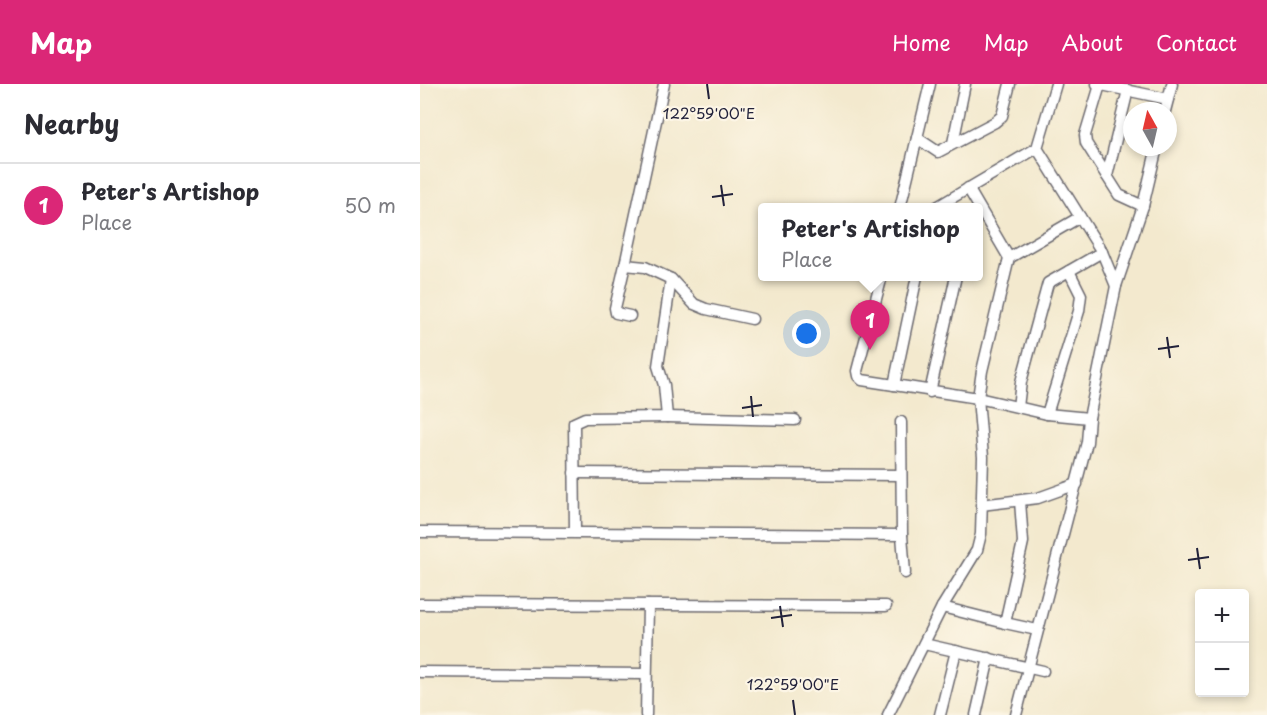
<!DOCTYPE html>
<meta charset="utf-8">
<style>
:root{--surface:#fff;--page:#f7f7f7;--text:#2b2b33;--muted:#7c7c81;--line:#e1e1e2;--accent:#db2777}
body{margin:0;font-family:"Playpen Sans",sans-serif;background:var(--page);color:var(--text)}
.controls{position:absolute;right:18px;bottom:18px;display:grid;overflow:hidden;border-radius:6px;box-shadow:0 3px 9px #0003}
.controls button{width:54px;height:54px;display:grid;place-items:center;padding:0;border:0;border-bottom:2px solid var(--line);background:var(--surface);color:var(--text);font:30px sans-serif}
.compass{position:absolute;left:703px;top:18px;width:54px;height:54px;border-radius:50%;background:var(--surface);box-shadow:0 3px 9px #0003;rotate:352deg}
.you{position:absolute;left:387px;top:250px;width:21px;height:21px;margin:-15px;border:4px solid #fff;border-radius:50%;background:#1a73e8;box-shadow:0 0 0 9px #1a73e833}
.badge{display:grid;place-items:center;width:39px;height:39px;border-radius:50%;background:var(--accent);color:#fff;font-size:20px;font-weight:700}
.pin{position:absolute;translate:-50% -50px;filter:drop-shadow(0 2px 3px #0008)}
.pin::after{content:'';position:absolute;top:32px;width:21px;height:18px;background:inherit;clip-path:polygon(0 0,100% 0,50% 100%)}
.popup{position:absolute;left:338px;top:119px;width:225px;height:78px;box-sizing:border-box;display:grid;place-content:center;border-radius:6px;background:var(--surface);filter:drop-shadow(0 2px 4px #0005);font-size:20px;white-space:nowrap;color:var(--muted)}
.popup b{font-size:22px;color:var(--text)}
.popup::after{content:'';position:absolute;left:50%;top:100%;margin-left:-12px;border:12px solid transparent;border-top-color:var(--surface)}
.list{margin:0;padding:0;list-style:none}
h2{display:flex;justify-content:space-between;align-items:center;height:78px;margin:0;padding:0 24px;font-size:26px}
h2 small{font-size:20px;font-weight:400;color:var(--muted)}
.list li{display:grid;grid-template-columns:39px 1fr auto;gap:18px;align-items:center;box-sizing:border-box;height:84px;padding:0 24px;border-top:2px solid var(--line)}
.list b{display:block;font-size:22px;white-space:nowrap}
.list p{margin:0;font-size:20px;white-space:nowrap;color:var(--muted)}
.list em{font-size:20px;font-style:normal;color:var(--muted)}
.map{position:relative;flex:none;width:847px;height:631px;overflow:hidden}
header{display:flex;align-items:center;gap:36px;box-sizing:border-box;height:84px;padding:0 30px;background:var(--accent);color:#fff}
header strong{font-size:28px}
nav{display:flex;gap:33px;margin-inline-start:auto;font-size:21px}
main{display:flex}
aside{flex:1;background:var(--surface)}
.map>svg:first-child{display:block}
</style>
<header>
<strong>Map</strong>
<nav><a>Home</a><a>Map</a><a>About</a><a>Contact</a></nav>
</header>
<main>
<aside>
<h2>Nearby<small></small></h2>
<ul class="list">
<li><span class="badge">1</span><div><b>Peter's Artishop</b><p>Place</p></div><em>50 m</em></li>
</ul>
</aside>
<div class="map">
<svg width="847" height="631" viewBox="0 0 847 631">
<rect width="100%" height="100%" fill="#fcf5e5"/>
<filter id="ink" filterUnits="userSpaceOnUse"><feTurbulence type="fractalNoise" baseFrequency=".0167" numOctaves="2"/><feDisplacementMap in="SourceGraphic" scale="12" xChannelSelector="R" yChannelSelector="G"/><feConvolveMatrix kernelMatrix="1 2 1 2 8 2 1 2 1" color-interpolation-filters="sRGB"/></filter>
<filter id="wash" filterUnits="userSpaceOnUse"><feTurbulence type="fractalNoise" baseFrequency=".008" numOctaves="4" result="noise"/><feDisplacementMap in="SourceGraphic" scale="24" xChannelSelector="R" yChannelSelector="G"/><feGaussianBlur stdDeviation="1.35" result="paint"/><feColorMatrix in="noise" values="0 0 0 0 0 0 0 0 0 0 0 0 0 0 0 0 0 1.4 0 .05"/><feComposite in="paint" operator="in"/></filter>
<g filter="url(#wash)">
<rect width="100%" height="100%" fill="#f3e9ce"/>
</g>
<g filter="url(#ink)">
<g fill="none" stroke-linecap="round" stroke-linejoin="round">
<defs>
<g id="minor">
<polyline points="677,0 748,15"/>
<polyline points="680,1 665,51 666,59 699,111 723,122"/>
<polyline points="745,27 752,0"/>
<polyline points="497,54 518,68 575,38 582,32 590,0"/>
<polyline points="533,59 545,0"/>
<polyline points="617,64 682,168 696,202"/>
<polyline points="687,92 708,6"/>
<polyline points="480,124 510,0"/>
<polyline points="515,124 617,64 636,0"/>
<polyline points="589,174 660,133"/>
<polyline points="205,181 244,0"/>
<polyline points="462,192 437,287 438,292 442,296 558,314 627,330 669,334"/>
<polyline points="210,232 196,229 195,224 205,181 225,183 251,195 274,220 286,225 332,235"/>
<polyline points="474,301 497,192"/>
<polyline points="510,308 536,192"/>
<polyline points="598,323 601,298 628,199 682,168"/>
<polyline points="627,330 659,227 661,211 649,187"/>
<polyline points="247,333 375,336"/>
<polyline points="154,389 481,391"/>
<polyline points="561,421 618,414 657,400"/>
<polyline points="0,448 482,451 481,338"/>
<polyline points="155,448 154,339 165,334 247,333 244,301 238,282 251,195"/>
<polyline points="482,451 485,489"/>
<polyline points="0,520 466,522"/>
<polyline points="522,523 585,539 617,546"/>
<polyline points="585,539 603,458 600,417"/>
<polyline points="504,560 623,587"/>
<polyline points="0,588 226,590"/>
<polyline points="226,631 228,521"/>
<polyline points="468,631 522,523 557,466 561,450 563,373 558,314 562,287 589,174 548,104"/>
<polyline points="520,631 536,567"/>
<polyline points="556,631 569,574"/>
<polyline points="596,631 667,358 669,334 696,202 723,122 737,63"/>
</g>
</defs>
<use href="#minor" stroke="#6b686e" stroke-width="13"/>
<use href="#minor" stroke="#fff" stroke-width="10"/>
</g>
</g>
<path fill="none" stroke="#22223b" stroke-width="2" d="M 287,0 L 289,15M 301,101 L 304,122M 292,113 L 313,110M 747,253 L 750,274M 738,265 L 759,262M 331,312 L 333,333M 322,324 L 342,321M 777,464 L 780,485M 768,476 L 789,473M 360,522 L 363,543M 351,534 L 372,531M 373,616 L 375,631"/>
<g font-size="15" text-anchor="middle" fill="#22223b" stroke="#fcf5e5" stroke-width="4.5" stroke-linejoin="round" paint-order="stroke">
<text x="289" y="35">122°59'00"E</text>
<text x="373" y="606">122°59'00"E</text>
</g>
</svg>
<div class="controls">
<button>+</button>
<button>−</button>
</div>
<svg class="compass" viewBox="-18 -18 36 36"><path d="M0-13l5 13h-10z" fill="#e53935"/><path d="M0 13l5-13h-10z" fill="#7c7c81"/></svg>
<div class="you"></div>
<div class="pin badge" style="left:450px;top:266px">1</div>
<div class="popup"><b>Peter's Artishop</b>Place</div>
</div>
</main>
